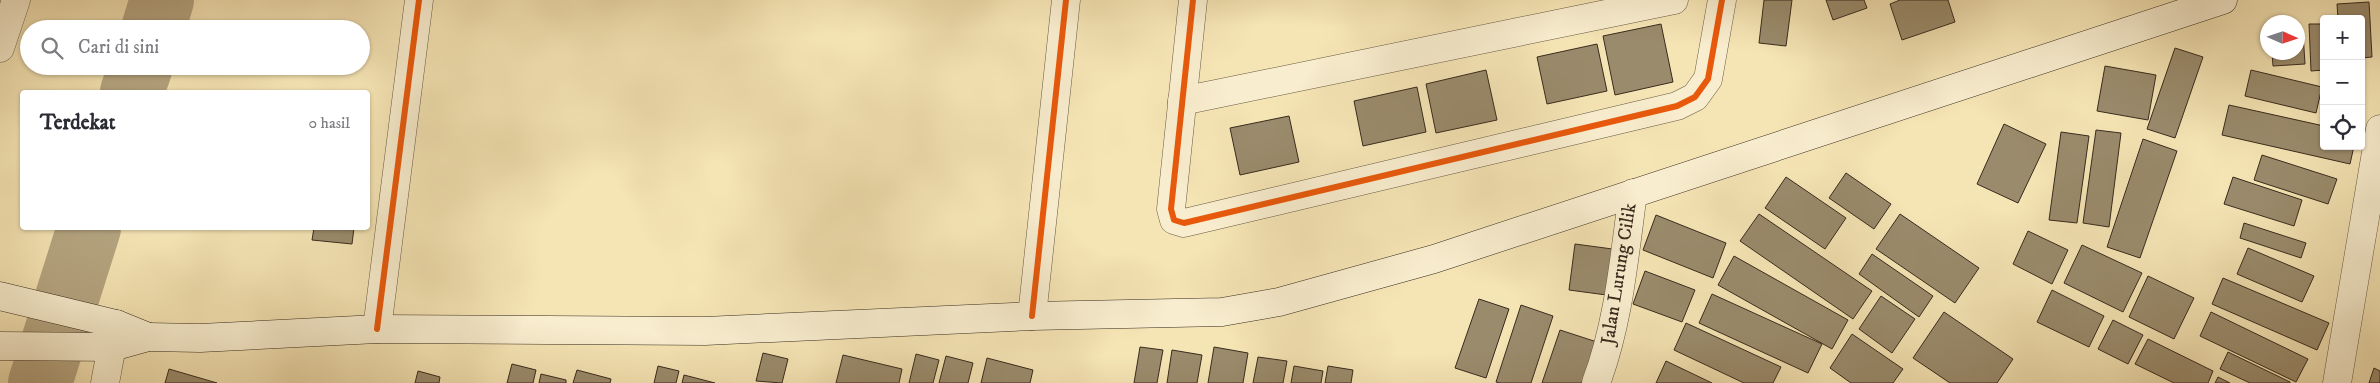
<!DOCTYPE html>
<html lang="id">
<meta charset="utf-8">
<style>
:root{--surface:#fff;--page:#f2f2f3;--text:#2b2b33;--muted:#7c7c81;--line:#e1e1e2}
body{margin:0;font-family:"IM FELL DW Pica",serif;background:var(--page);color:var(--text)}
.controls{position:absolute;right:15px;top:15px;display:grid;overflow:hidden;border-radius:5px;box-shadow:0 1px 4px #0004}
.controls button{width:45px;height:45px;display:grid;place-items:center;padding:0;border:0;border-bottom:1px solid var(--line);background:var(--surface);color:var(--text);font:25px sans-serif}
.compass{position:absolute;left:2260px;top:15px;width:45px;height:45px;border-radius:50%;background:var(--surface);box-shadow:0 1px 4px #0004;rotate:93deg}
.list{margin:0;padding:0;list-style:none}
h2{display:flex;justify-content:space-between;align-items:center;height:65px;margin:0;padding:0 20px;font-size:21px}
h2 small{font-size:16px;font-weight:400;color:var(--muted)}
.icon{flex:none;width:28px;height:28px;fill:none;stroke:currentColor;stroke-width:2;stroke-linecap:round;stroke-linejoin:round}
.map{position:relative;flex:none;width:2380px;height:383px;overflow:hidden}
.search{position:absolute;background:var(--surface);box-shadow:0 1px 4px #0004;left:20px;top:20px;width:350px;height:55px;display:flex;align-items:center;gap:12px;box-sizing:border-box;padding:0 18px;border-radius:28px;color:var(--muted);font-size:19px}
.panel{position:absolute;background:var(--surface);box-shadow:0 1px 4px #0004;left:20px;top:90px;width:350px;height:140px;border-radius:5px}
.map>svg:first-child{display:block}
</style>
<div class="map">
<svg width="2380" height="383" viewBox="0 0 2380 383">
<rect width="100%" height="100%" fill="#f5e4b4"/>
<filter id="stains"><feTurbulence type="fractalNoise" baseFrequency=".004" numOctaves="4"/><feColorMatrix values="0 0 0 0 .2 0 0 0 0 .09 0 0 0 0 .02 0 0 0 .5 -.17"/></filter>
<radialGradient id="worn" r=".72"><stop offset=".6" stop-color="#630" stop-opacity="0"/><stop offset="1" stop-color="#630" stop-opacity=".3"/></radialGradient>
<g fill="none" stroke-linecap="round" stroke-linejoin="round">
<g stroke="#b5a581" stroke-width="64">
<polyline points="153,29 162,0"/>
<polyline points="132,92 141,66"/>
<polyline points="40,383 89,228"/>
</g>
</g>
<g fill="#9a8b6c" stroke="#382b1d">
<polygon points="1764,0 1792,0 1786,46 1759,43"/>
<polygon points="1826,0 1864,0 1867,8 1833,20"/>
<polygon points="1900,0 1948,0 1955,22 1902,40 1890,4"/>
<polygon points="2369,2 2372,57 2361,58 2361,19 2338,19 2337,4"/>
<polygon points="1661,24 1673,82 1615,95 1603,36"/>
<polygon points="2309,24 2324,24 2324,70 2311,71"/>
<polygon points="2303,33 2305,64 2273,66 2272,52 2298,52 2298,34"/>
<polygon points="1597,44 1607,91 1547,104 1537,57"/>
<polygon points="2175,48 2203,57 2175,138 2147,129"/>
<polygon points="2105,66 2156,75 2148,120 2097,111"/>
<polygon points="1486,70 1497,120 1436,133 1426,84"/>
<polygon points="2251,70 2322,87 2316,113 2245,96"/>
<polygon points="1417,87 1426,132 1363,146 1354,101"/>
<polygon points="2229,105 2324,126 2324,146 2354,146 2350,164 2222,135"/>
<polygon points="1289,116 1299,162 1240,175 1230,128"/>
<polygon points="2004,124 2046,144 2018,203 1977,184"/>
<polygon points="2096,130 2121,133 2109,227 2083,223"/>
<polygon points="2061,132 2089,136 2077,223 2049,220"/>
<polygon points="2143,139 2177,151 2140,258 2107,247"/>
<polygon points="2262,155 2337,179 2328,204 2254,180"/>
<polygon points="1846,173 1891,204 1874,229 1829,198"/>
<polygon points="1786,177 1846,218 1825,249 1765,208"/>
<polygon points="2233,177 2302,200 2294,226 2224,204"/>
<polygon points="1759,214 1872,291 1853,319 1740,241"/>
<polygon points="1900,214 1979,268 1955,303 1876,249"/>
<polygon points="1656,215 1726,243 1713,278 1643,250"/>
<polygon points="2244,223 2306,243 2301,258 2240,238"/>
<polygon points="314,228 354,228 352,244 312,240"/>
<polygon points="2028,231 2068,250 2052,284 2013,264"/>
<polygon points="1575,244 1620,250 1614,296 1569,290"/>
<polygon points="2082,245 2142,273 2123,312 2064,283"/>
<polygon points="2248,248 2314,276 2302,302 2237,274"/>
<polygon points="1872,254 1933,296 1919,317 1859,274"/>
<polygon points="1734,256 1848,320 1832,349 1718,285"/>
<polygon points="1645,271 1695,290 1682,322 1633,304"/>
<polygon points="2148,276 2194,298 2174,339 2129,317"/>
<polygon points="2223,278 2329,323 2317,350 2212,304"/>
<polygon points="2052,290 2104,316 2089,347 2037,322"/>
<polygon points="1712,294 1822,344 1808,373 1699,323"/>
<polygon points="1881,296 1915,319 1892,353 1859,329"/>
<polygon points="1479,299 1509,309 1486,378 1455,368"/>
<polygon points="1521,305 1553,316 1531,383 1500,383 1496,382"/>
<polygon points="1944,312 2013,359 1997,383 1950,383 1913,358"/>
<polygon points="2211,312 2308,359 2296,382 2200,336"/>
<polygon points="2113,320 2143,335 2128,364 2098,349"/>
<polygon points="1686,323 1781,367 1773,383 1744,383 1674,350"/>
<polygon points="1560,330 1597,342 1583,383 1542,383"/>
<polygon points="1852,334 1903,369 1893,383 1851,383 1830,368"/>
<polygon points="2148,339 2213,371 2208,383 2174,383 2135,364"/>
<polygon points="1140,347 1163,350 1157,383 1134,383"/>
<polygon points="1214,347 1248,353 1243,383 1208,383"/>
<polygon points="1172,350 1202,355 1197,383 1167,383"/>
<polygon points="2228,352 2290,382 2290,383 2250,383 2220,369"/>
<polygon points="763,353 788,359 782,383 756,381"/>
<polygon points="916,354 939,360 933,383 909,383"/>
<polygon points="843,355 902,369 899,383 836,383"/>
<polygon points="946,356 973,363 968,383 939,383"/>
<polygon points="1258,357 1287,361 1283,383 1253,383"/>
<polygon points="987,358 1033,370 1030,383 981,383"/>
<polygon points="1666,361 1712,383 1656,383"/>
<polygon points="512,364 536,370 533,383 507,383"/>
<polygon points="658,366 679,371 676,383 654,383"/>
<polygon points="1294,366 1323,371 1321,383 1291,383"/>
<polygon points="1328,366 1353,370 1351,383 1325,383"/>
<polygon points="2374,368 2380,371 2380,383 2369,383"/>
<polygon points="169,369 217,383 165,383"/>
<polygon points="577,370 611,379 610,383 573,383"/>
<polygon points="418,371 440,377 439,383 415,383"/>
<polygon points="541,374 566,380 566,383 539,383"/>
<polygon points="684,375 715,383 682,383"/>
<polygon points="2218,377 2230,383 2215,383"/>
</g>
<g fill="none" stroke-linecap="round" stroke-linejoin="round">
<defs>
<g id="street">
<polyline points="1193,0 1171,209 1174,220 1184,223 1677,106 1695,97 1708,79 1722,0"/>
<polyline points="0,48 16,0"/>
<polyline points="1182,101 1674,0"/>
<polyline points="1032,316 1066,0"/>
<polyline points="377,329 419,0"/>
<polyline points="105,383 116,324"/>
<path d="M 1596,383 C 1619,322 1624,258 1633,193"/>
<polyline points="2337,383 2380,129"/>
</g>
<g id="secondary">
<polyline points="0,296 116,324 148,337"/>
<polyline points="0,346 112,347 148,337 200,338 377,329 705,331 1032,316 1222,312 1279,302 1434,259 2223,0"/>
</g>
</defs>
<use href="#street" stroke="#675943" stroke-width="29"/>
<use href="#secondary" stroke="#382b1d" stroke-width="29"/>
<use href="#street" stroke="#f8edce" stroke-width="28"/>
<use href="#secondary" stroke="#f8edce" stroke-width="28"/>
<defs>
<g id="cycleway">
<polyline points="1193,0 1171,209 1174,220 1184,223 1677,106 1695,97 1708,79 1722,0"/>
<polyline points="1032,316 1066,0"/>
<polyline points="377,329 419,0"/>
</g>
</defs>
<use href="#cycleway" stroke="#f8edce" stroke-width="9"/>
<use href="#cycleway" stroke="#e8590c" stroke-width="6"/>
</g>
<g text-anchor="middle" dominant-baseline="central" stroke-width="4" stroke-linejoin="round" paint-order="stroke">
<g font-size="19" fill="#382b1d" stroke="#f8edce">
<text transform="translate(1619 274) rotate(-81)">Jalan Lurung Cilik</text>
</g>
</g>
<rect width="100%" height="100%" filter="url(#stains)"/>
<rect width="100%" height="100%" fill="url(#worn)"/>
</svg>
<div class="controls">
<button>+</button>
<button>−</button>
<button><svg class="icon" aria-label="locate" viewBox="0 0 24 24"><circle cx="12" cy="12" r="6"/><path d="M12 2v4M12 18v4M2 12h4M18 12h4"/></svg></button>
</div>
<svg class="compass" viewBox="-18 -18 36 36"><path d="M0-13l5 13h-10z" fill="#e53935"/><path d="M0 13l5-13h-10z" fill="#7c7c81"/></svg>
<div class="search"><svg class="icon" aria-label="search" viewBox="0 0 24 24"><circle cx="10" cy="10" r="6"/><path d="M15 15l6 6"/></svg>Cari di sini</div>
<section class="panel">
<h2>Terdekat<small>0 hasil</small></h2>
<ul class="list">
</ul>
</section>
</div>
